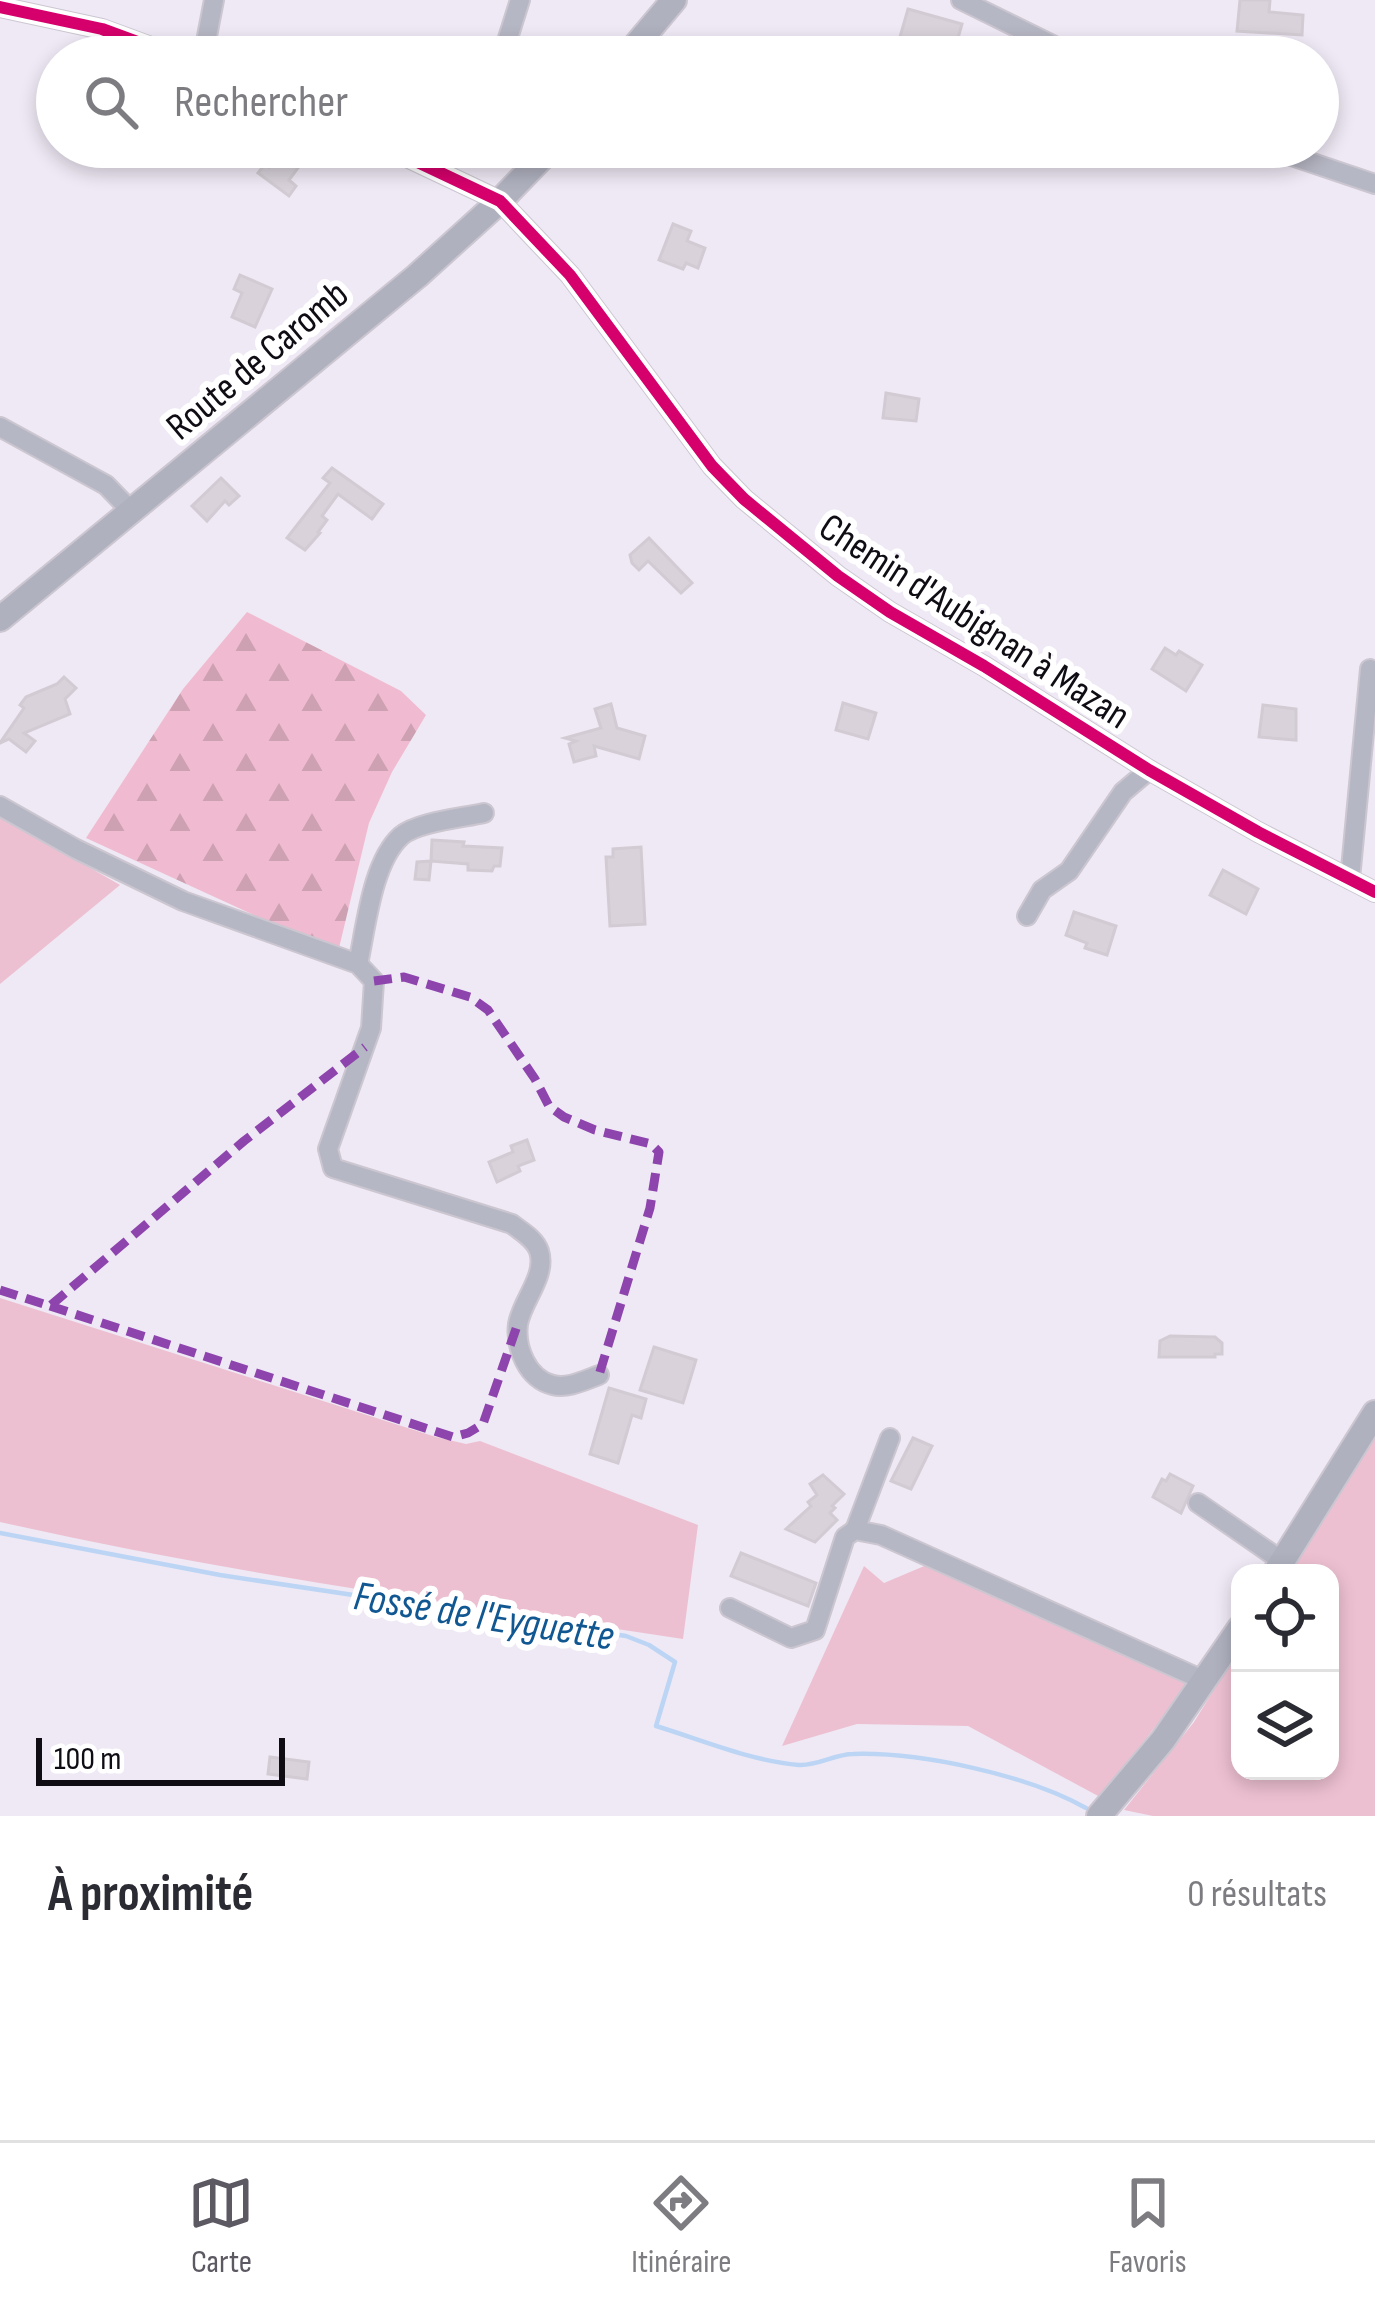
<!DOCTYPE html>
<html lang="fr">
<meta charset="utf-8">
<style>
:root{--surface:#fff;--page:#f7f7f7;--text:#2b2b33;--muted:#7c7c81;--line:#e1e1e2;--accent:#5d5962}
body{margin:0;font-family:"Sofia Sans Condensed",sans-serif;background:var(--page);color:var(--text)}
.controls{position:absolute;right:36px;bottom:36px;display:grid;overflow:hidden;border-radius:24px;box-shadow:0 6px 18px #0003}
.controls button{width:108px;height:108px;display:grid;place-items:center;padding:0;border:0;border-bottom:3px solid var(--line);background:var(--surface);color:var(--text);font:60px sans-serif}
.scale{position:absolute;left:36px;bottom:30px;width:249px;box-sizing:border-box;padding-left:12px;border:6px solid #0f0c13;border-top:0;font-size:33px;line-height:42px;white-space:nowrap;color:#0f0c13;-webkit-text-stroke:9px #fff;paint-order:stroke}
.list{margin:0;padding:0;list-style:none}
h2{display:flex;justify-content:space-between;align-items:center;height:156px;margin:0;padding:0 48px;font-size:51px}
h2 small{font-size:39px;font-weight:400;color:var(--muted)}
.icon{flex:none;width:66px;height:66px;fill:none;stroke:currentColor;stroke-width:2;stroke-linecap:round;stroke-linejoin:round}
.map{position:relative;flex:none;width:1375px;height:1816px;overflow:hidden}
.search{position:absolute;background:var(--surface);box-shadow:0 6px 18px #0003;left:36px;right:36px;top:36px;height:132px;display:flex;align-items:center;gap:30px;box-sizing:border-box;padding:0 42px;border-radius:66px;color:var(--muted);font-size:45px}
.sheet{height:324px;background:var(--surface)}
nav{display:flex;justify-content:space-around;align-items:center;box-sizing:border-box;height:168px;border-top:3px solid var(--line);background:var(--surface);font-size:33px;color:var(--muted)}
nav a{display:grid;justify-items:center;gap:6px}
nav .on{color:var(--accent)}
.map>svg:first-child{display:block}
</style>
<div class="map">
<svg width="1375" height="1816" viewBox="0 0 1375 1816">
<defs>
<pattern id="forest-firs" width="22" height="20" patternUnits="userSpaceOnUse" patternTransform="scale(3)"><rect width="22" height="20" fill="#f0bbd0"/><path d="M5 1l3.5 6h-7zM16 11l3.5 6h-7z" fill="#cda0b2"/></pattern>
</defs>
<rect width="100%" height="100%" fill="#efe9f5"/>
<g fill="#edc0d1">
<polygon points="0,816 120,885 0,984"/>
<path d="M 0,1298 L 436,1437 L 466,1444 L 480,1441 L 698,1525 L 683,1639 C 455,1604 226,1573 0,1522 Z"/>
<polygon points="1375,1431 1375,1816 1153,1816 1124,1810 1194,1722 1240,1648 1240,1771 1330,1771 1330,1573 1287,1573"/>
<polygon points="929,1564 1189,1684 1100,1797 968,1726 857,1724 782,1746 864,1566 884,1583"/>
</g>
<polygon fill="url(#forest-firs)" points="247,612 401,691 426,715 392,772 369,823 339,948 282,928 86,838 183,689"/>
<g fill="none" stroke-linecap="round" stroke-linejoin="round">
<path stroke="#bcd5f4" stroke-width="4.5" d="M 0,1533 L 220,1575 L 626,1636 L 649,1645 L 675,1662 L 656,1726 C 702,1740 751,1761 799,1765 C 818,1766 835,1754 853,1754 C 921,1752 1027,1775 1086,1808"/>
</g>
<g fill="#d9d2db" stroke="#d2cbd3" stroke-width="3">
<polygon points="1240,0 1270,0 1269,12 1303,15 1302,35 1237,31"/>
<polygon points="908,9 962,24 954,52 900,37"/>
<polygon points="283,147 293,147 306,157 289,180 296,186 289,196 258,173 265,164 269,167"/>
<polygon points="673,224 691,231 687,241 705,248 698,268 686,263 683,269 659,260"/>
<polygon points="240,275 272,289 255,327 232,317 242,293 234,289"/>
<polygon points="886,393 919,399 916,421 883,418"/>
<polygon points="332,468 383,504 372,519 338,494 322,516 327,520 318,532 320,533 305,550 287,538 330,483 323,478"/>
<polygon points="221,478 239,496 229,505 225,501 207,521 192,506"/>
<polygon points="649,538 692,583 681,593 648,561 639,570 632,563 630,555"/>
<polygon points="1165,648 1176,655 1179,651 1202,665 1186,691 1152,669"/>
<polygon points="64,677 76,688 65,699 70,714 24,733 35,741 26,752 9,739 0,743 24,708 20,705 26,697 57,684"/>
<polygon points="843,703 876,713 868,739 836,730"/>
<polygon points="611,704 617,728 645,736 639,759 594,746 596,756 574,762 569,744 576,741 565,738 601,728 595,709"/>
<polygon points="1263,705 1296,709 1296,740 1259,737"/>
<polygon points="432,840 464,842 463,846 502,848 500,866 494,866 492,871 468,870 468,864 431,861 429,880 415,879 417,862 431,861"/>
<polygon points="641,847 645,924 610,926 606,857 613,857 613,849"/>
<polygon points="1223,870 1258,889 1246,914 1210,895"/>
<polygon points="1074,912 1116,926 1107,955 1085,948 1087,943 1066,935"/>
<polygon points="527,1140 534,1160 518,1166 520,1171 497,1182 489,1162 513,1152 511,1146"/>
<polygon points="1170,1336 1215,1337 1222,1343 1222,1354 1215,1354 1215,1357 1159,1357 1160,1341"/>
<polygon points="654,1347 696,1360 683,1403 640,1390"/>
<polygon points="609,1388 646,1399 641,1418 632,1415 618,1463 590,1454"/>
<polygon points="913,1438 932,1446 911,1489 891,1481"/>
<polygon points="1170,1474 1193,1486 1181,1513 1153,1497 1162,1479 1166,1481"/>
<polygon points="823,1475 844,1494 832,1506 835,1508 830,1513 837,1520 815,1542 786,1529 811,1506 808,1502 817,1495 810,1484"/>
<polygon points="741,1553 816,1583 808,1606 731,1576"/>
<polygon points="270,1757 309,1762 307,1779 268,1774"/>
</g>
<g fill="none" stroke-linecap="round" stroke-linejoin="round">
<defs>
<g id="minor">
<polyline points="961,0 1077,57"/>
<polyline points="0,7 102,29 178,57"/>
<polyline points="203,57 214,0"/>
<polyline points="502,57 520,0"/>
<polyline points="386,147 500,201 570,275 712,466 744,499 838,576 890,612 984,666 1149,770 1258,832 1375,892"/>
<polyline points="1265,147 1375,184"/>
<polyline points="437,170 460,147"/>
<polyline points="0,427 106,485 132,512"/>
<path d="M 0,806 L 76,849 L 183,901 L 358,964 L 374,981 L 371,1028 L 328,1149 L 333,1168 L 512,1224 C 522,1232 535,1239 539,1251 C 547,1276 522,1300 518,1324 C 515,1347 527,1379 553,1385 C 568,1389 585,1380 599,1375"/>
<polyline points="1350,879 1370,669"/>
<polyline points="1027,916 1042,890 1069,871 1123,792 1149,770"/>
<path d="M 358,964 C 366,927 372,862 401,836 C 417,822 462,818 484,813"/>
<polyline points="1198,1503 1282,1561"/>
<polyline points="855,1530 890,1438"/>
<polyline points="730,1608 791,1638 815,1630 845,1537 855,1530 881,1535 1205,1681"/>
</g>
<g id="major">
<polyline points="626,57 674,0"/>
<polyline points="0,619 417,276 500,201 552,147"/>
<polyline points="1275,1573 1375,1413"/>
<polyline points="1099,1816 1163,1740 1240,1628"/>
</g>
</defs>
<use href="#minor" stroke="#cbc6d0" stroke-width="22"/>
<use href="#major" stroke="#cbc6d0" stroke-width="28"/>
<use href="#minor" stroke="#b6b7c4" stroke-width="18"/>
<use href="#major" stroke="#b0b1bf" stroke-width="24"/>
<g stroke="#8e44ad" stroke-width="9" stroke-dasharray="18 9" stroke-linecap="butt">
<polyline points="374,981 404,977 470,997 488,1010 535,1079 549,1106 564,1117 595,1130 651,1144 659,1152 650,1208 599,1375"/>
<polyline points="0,1290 50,1306 244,1141 365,1047"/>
<polyline points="50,1306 453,1437 468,1433 483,1424 518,1323"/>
</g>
<defs>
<g id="cycleway">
<polyline points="0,7 102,29 178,57"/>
<polyline points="386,147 500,201 570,275 712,466 744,499 838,576 890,612 984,666 1149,770 1258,832 1375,892"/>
</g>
</defs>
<use href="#cycleway" stroke="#fff" stroke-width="20"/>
<use href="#cycleway" stroke="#d6006c" stroke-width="12"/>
</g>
<g text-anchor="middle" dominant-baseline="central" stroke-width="12" stroke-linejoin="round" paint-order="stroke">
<g font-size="39" fill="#0f0c13" stroke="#fff">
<text transform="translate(258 361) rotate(-40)">Route de Caromb</text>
<text transform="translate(974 622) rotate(33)">Chemin d'Aubignan à Mazan</text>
</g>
<g font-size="42" font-style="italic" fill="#115791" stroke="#fff">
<text transform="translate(484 1617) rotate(9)">Fossé de l'Eyguette</text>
</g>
</g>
</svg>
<div class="controls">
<button><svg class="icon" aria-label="locate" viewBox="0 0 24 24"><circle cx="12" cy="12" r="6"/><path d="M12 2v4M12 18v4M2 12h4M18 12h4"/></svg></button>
<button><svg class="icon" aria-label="layers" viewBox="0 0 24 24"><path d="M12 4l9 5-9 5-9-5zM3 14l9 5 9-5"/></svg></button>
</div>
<div class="scale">100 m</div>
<div class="search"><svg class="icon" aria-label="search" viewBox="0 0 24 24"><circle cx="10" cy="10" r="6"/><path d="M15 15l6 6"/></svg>Rechercher</div>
</div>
<section class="sheet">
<h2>À proximité<small>0 résultats</small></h2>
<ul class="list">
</ul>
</section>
<nav>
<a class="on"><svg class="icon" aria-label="map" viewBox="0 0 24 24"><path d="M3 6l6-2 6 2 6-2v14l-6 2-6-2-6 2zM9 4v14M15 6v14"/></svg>Carte</a>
<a><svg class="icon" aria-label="directions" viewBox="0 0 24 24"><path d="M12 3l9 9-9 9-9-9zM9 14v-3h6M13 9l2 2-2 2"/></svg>Itinéraire</a>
<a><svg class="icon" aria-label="saved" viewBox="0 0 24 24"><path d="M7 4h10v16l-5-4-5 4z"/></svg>Favoris</a>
</nav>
